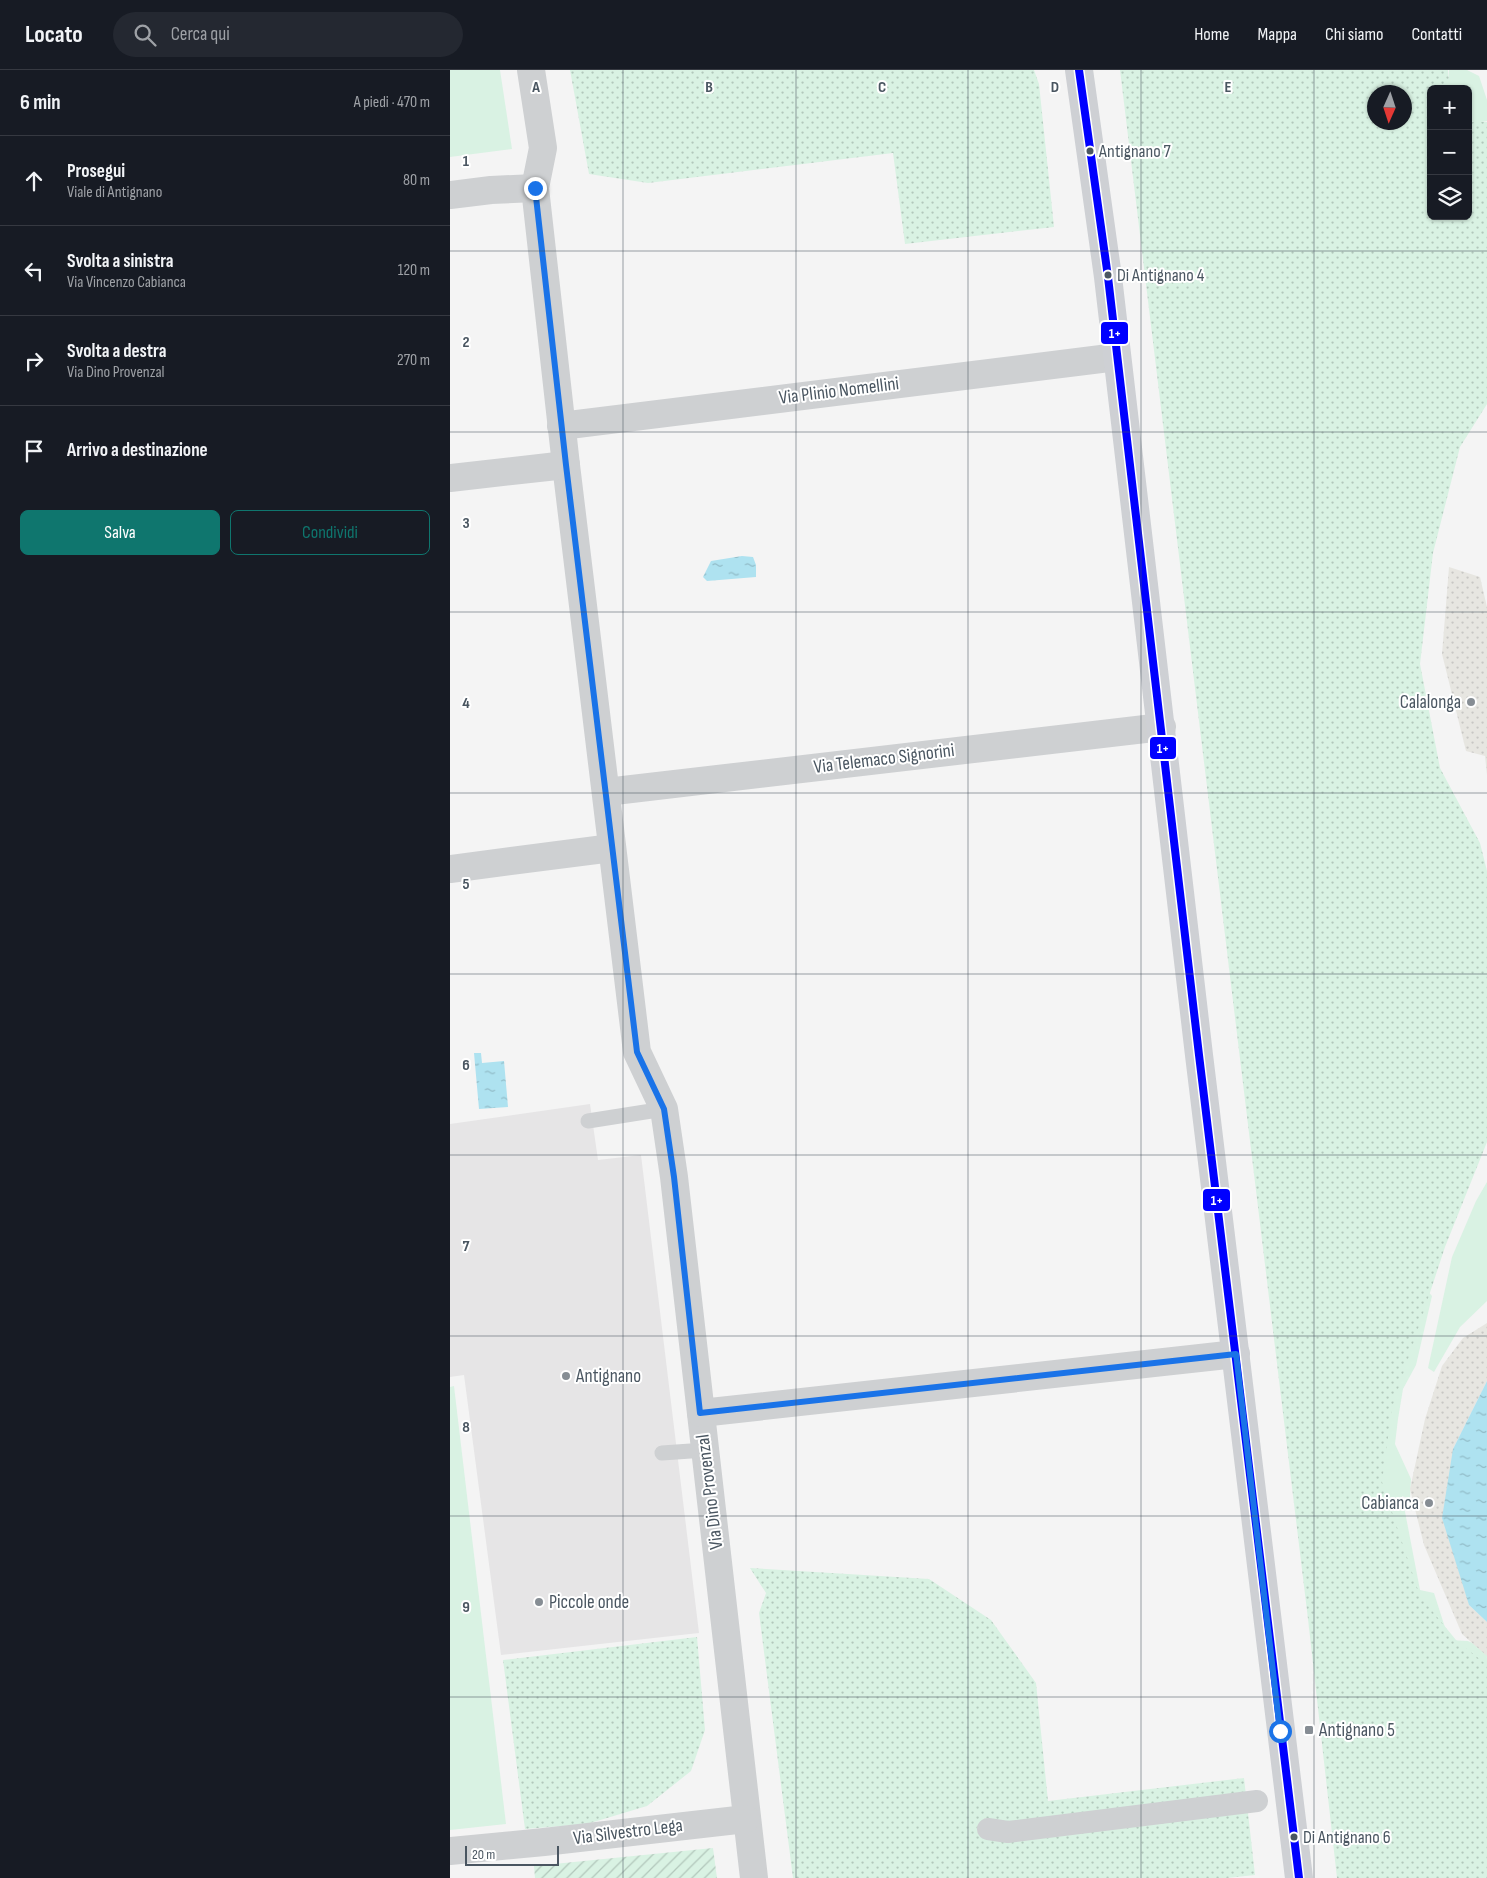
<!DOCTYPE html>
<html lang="it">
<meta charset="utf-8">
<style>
:root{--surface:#171b24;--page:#242831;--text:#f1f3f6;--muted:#9ea1a6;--line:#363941;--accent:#0f766e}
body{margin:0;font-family:"Sofia Sans Condensed",sans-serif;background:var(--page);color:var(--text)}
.controls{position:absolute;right:15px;top:15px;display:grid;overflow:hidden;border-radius:8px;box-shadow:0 1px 4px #0004}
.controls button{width:45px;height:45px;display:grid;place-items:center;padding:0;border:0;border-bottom:1px solid var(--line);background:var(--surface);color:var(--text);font:25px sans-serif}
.compass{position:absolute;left:917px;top:15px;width:45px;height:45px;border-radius:50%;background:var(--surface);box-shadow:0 1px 4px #0004;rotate:183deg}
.scale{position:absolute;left:15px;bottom:12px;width:94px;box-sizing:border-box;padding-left:5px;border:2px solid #4a5661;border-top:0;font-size:14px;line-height:18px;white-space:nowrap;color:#4a5661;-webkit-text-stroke:4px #fff;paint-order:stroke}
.stop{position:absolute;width:15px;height:15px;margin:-11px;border:4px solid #1a73e8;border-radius:50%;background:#fff}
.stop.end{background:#1a73e8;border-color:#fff;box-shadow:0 1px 5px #0008}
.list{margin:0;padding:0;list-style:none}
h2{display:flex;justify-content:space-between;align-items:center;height:65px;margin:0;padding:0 20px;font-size:21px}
h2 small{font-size:16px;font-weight:400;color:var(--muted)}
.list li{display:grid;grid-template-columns:32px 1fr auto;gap:15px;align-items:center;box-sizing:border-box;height:90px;padding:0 20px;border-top:1px solid var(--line)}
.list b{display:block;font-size:19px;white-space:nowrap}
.list p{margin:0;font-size:16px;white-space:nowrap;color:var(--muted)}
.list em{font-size:16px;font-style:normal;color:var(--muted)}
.actions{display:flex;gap:10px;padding:15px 20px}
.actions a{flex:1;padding:11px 0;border:1px solid var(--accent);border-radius:8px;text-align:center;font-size:18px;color:var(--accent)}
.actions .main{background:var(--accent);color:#fff}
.icon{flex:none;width:28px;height:28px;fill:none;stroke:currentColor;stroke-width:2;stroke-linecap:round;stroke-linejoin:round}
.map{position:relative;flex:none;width:1037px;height:1808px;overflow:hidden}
header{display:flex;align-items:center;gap:30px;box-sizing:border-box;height:70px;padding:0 25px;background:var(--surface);border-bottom:1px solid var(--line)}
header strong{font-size:24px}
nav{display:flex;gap:28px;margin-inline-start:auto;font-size:18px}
.search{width:350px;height:45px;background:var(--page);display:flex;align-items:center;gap:12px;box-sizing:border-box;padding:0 18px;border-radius:28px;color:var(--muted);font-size:19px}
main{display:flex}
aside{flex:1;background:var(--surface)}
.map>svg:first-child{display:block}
</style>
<header>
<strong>Locato</strong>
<div class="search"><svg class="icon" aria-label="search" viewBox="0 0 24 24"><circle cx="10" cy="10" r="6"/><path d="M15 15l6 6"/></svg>Cerca qui</div>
<nav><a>Home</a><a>Mappa</a><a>Chi siamo</a><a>Contatti</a></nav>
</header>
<main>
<aside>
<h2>6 min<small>A piedi · 470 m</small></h2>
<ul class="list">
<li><svg class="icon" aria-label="ahead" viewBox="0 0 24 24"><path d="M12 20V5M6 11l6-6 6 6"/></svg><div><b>Prosegui</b><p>Viale di Antignano</p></div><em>80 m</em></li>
<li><svg class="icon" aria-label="left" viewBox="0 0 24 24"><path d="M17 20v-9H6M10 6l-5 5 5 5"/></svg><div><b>Svolta a sinistra</b><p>Via Vincenzo Cabianca</p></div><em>120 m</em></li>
<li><svg class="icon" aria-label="right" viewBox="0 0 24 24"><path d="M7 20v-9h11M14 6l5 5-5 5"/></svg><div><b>Svolta a destra</b><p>Via Dino Provenzal</p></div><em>270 m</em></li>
<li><svg class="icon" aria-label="arrive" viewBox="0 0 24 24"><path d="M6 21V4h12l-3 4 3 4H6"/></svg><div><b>Arrivo a destinazione</b></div></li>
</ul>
<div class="actions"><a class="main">Salva</a><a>Condividi</a></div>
</aside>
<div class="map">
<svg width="1037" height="1808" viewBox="0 0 1037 1808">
<defs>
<pattern id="sand-dots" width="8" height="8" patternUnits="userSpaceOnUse" patternTransform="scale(1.25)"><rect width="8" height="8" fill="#e7e6e1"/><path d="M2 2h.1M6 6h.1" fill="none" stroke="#c8c7c4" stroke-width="1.8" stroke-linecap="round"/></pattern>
<pattern id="park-dots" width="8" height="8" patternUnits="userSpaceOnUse" patternTransform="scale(1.25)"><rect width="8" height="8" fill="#d9f2e3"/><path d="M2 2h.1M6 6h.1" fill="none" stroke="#b2c7bb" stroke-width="1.8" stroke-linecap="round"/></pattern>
<pattern id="garden-furrows" width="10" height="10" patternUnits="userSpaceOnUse" patternTransform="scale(1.25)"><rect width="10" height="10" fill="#d9f2e3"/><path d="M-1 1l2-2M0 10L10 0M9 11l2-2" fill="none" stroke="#b2c7bb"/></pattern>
<pattern id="water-ripples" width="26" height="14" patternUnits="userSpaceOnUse" patternTransform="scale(1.25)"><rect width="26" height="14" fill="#aee2f0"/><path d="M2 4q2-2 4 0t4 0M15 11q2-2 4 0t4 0" fill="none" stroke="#90bac6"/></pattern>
</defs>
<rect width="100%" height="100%" fill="#f4f4f4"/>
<polygon fill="#e6e5e6" points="140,1034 148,1090 191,1085 249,1563 51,1585 14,1305 0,1307 0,1054"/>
<g fill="#d9f2e3">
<polygon points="0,0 50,0 62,79 0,87"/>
<polygon points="999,0 1017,0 1029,6 1037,30 1037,51 1018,55 1018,19 999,19"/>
<polygon points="1037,1112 1037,1231 1010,1257 984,1302 978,1298 1002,1187 1026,1131"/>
<polygon points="974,1217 982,1226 966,1295 953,1319 948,1349 945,1374 961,1409 960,1429 952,1426 970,1520 984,1523 999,1570 1018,1571 1037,1580 1037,1630 985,1581 931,1432 930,1268"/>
<polygon points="4,1316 56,1754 0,1760 0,1317"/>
</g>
<g fill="url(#sand-dots)">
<polygon points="999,497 1030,507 1037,537 1037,705 1035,686 1016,681 992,584"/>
<polygon points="1037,1253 1037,1311 1003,1379 1019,1535 1037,1552 1037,1586 1012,1564 974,1475 960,1419 975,1349 992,1296 1013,1268"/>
</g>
<g fill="url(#park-dots)" fill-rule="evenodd">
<polygon points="120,0 584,0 589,14 604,157 455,174 443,83 198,113 139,104"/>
<path d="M 670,0 L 998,0 L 1000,19 L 981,19 L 981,146 L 1018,146 L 1018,52 L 1037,52 L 1037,334 L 1010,377 L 983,483 L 970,594 L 990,698 L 1030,773 L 1037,801 L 1037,1072 L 995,1177 L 942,1338 L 932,1412 L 970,1526 L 1006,1570 L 1037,1595 L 1037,1808 L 887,1808 L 858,1549 ZM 954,22 L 954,52 L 924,52 L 924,22 Z"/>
<polygon points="300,1498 479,1509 541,1550 586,1613 598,1731 794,1708 805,1805 777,1808 343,1808 309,1543 316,1523"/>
<polygon points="247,1567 255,1660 241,1701 197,1736 137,1754 75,1759 53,1590"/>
</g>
<polygon fill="url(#garden-furrows)" points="263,1778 267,1808 85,1808 84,1796"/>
<g fill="url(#water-ripples)">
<polygon points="292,486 303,487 306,495 306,507 257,511 253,507 261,491"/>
<polygon points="24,983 31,983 32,993 54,991 58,1037 29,1039"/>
<polygon points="1037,1311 1037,1552 1019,1535 992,1448 1003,1379"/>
</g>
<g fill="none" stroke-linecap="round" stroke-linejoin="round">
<g stroke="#ced0d2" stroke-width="15">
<polyline points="138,1051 214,1039"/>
<polyline points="212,1383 255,1380"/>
</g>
<polyline stroke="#ced0d2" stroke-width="22" points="538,1759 558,1762 807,1731"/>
<g stroke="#ced0d2" stroke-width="28">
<polyline points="81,0 93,78 85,118 116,395 187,982 214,1039 224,1107 304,1808"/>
<polyline points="0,125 41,120 85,118"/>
<polyline points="111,356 667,287"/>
<polyline points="0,408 116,395"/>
<polyline points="156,722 712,657"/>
<polyline points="0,799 162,778"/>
<polyline points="251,1343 786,1284"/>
<polyline points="0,1781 94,1772 296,1749"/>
</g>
<polyline stroke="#ced0d4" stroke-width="28" points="629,0 658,207 749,985 849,1808"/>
<defs>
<polyline id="bus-1" points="629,0 658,207 749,985 849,1808"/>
</defs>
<use href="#bus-1" stroke="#fff" stroke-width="11"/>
<use href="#bus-1" stroke="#00f" stroke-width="8"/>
</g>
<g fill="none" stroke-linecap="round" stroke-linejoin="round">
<polyline stroke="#1a73e8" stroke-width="6" points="85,118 116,395 187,982 214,1039 224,1107 250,1343 786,1284 830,1661"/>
</g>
<path fill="none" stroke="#4a5661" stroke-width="1" stroke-opacity="0.55" d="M 173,0 L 173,1808M 346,0 L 346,1808M 518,0 L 518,1808M 691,0 L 691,1808M 864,0 L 864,1808M 0,181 L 1037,181M 0,362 L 1037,362M 0,542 L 1037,542M 0,723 L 1037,723M 0,904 L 1037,904M 0,1085 L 1037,1085M 0,1266 L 1037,1266M 0,1446 L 1037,1446M 0,1627 L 1037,1627"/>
<g fill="#4a5661" stroke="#fff" stroke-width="2">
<circle cx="640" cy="81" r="4.5"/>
<circle cx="658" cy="205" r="4.5"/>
<circle cx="844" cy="1767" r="4.5"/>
</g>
<g fill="#868d94" stroke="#fff" stroke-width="2">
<circle cx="1021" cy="632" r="5"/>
<circle cx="116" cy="1306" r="5"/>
<circle cx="979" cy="1433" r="5"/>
<circle cx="89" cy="1532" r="5"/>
<rect x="854" y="1655" width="10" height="10" rx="2.5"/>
</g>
<g text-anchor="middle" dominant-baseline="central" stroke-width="4" stroke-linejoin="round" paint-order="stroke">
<g font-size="18" fill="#4a5661" stroke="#fff" text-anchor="start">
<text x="649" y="81">Antignano 7</text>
<text x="667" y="205">Di Antignano 4</text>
<text x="853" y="1767">Di Antignano 6</text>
</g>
<g font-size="19" fill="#4a5661" stroke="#fff">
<text transform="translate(389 321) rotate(-7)">Via Plinio Nomellini</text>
<text transform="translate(434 689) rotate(-7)">Via Telemaco Signorini</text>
<text transform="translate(260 1422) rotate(-97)">Via Dino Provenzal</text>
<text transform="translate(178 1762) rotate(-7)">Via Silvestro Lega</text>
</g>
<g font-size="19" fill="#4a5661" stroke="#fff" text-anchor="start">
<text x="1011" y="632" text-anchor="end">Calalonga</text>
<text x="126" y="1306">Antignano</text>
<text x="969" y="1433" text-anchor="end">Cabianca</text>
<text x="99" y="1532">Piccole onde</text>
<text x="869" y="1660">Antignano 5</text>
</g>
</g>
<g font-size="16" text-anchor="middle" font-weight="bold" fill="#4a5661" stroke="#fff" stroke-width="4" stroke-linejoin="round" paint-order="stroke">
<text x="86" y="22">A</text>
<text x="259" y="22">B</text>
<text x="432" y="22">C</text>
<text x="605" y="22">D</text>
<text x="778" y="22">E</text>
<text x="16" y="96">1</text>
<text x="16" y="277">2</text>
<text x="16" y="458">3</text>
<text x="16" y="638">4</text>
<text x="16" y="819">5</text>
<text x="16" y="1000">6</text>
<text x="16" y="1181">7</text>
<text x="16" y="1362">8</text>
<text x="16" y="1542">9</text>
</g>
<g stroke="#fff" stroke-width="2">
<rect x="650" y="251" width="29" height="24" rx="5" fill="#00f"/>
<rect x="699" y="666" width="28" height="24" rx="5" fill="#00f"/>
<rect x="752" y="1118" width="29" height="24" rx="5" fill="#00f"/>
</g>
<g font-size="14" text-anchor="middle" font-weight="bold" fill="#fff">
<text x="665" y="268">1+</text>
<text x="713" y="683">1+</text>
<text x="767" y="1135">1+</text>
</g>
</svg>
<div class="controls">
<button>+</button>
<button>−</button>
<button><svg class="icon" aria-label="layers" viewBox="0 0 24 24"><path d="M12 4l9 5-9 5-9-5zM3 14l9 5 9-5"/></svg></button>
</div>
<svg class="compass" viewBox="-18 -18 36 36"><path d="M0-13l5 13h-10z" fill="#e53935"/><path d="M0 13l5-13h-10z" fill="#9ea1a6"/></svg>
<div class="scale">20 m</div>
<div class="stop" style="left:830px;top:1661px"></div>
<div class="stop end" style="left:85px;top:118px"></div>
</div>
</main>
